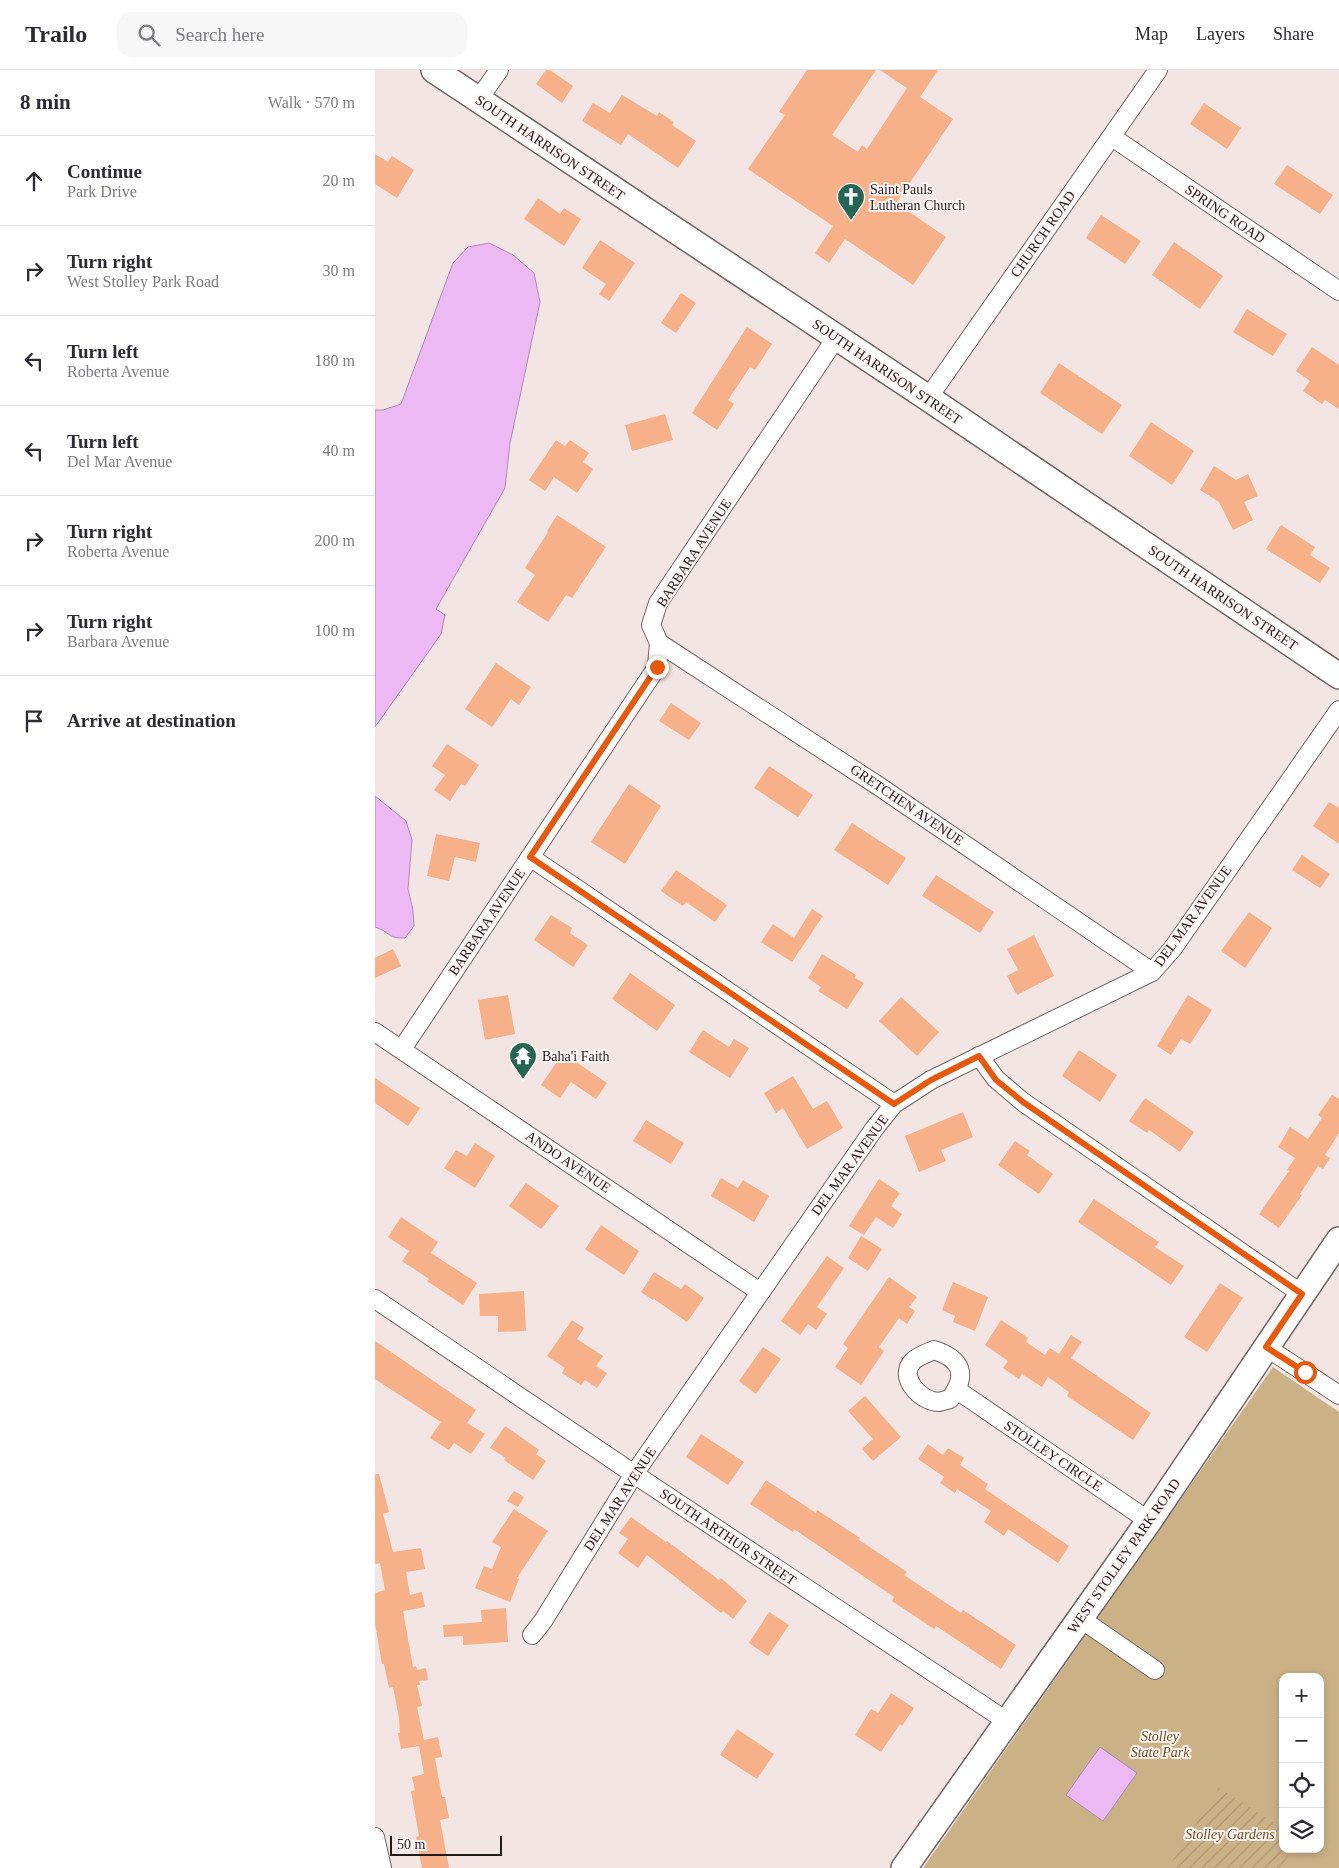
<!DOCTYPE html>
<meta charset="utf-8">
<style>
:root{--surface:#fff;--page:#f7f7f7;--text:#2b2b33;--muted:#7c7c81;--line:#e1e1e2}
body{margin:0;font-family:Georgia,serif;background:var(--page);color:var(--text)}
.controls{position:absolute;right:15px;bottom:15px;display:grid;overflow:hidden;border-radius:10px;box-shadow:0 2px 8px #0003}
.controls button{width:45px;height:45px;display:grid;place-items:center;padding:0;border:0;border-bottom:1px solid var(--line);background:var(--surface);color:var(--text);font:25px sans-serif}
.scale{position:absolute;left:15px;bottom:12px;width:112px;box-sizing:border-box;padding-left:5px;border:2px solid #211c1c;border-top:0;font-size:14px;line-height:18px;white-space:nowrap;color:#211c1c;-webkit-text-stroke:4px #fff3f3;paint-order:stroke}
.stop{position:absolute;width:15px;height:15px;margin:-11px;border:4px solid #ea580c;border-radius:50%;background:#fff}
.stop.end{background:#ea580c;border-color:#fff;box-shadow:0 1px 5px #0008}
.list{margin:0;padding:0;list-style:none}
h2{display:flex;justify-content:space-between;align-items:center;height:65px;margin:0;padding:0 20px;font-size:21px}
h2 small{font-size:16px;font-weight:400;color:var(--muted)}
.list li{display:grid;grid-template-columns:32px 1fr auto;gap:15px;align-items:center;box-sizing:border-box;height:90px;padding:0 20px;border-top:1px solid var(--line)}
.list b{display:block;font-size:19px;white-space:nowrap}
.list p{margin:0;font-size:16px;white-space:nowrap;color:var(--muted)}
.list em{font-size:16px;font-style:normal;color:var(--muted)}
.icon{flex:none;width:28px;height:28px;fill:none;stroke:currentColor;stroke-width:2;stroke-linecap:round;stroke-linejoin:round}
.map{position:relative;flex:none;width:964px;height:1798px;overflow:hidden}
header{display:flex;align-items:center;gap:30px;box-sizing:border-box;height:70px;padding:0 25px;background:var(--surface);border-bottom:1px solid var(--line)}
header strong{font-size:24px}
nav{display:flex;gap:28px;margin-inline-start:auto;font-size:18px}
.search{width:350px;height:45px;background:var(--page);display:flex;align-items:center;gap:12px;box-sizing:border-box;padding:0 18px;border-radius:15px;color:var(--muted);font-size:19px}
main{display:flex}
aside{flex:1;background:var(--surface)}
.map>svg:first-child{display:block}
</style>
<header>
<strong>Trailo</strong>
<div class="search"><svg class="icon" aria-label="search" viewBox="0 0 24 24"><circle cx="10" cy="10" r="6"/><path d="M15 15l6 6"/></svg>Search here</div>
<nav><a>Map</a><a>Layers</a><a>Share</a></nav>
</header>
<main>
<aside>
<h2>8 min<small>Walk · 570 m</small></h2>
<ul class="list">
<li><svg class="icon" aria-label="ahead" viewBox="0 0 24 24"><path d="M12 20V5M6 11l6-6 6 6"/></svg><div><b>Continue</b><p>Park Drive</p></div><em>20 m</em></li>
<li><svg class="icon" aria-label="right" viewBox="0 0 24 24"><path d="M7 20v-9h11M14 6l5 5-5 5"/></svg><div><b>Turn right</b><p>West Stolley Park Road</p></div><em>30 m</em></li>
<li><svg class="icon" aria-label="left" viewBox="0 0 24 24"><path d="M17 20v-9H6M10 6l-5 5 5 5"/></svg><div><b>Turn left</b><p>Roberta Avenue</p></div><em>180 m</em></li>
<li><svg class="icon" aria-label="left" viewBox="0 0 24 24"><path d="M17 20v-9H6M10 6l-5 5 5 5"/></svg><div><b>Turn left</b><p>Del Mar Avenue</p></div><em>40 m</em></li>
<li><svg class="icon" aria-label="right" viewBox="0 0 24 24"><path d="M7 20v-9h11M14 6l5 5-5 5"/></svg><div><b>Turn right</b><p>Roberta Avenue</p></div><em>200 m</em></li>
<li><svg class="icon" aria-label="right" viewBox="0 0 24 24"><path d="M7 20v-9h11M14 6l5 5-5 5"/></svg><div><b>Turn right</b><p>Barbara Avenue</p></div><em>100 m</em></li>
<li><svg class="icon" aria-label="arrive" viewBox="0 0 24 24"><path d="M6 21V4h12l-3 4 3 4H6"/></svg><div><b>Arrive at destination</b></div></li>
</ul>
</aside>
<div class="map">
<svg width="964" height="1798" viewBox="0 0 964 1798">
<defs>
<pattern id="garden-furrows" width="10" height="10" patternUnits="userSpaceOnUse" patternTransform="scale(1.25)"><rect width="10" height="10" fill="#cbb286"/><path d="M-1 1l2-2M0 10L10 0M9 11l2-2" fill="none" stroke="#ae9873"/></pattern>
</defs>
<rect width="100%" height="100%" fill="#f3e5e4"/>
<path fill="#cbb286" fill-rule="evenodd" d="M 898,1297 L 964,1342 L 964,1798 L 548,1798 ZM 908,1607 L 945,1607 L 945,1779 L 908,1779 Z"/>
<polygon fill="url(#garden-furrows)" points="844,1718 908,1758 908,1779 917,1779 906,1798 793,1798"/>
<g fill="#edb9f5" stroke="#b08ab4">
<polygon points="114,173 138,185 159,203 165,232 135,373 130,418 61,539 70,545 66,564 0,657 0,340 8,340 26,334 78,193 93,177"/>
<path d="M 0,726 L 31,751 L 37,770 L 33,819 L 38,840 L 39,856 L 30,868 C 13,869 14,861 0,857 Z"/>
<polygon points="725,1677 762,1703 728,1751 691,1725"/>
</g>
<g fill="#f6b188">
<polygon points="171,0 175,0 198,16 187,33 161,14"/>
<polygon points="432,0 501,0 457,65 483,82 487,75 492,79 532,18 505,0 563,0 545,27 578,49 521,133 571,167 538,215 470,169 454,193 440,183 458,156 373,99 410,45 404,42"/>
<polygon points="247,25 282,46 284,42 299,52 297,55 321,71 303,98 253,64 246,75 207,51 218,33 235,43"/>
<polygon points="829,33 866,58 852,79 815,54"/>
<polygon points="0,84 13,92 17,86 39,100 22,128 0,114"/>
<polygon points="912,95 958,125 945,144 899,114"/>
<polygon points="163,128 185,144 189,138 206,149 189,176 149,149"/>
<polygon points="726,145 766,171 750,194 711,168"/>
<polygon points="225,170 260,193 234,231 224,224 231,214 207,198"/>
<polygon points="799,172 848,206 825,239 777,205"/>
<polygon points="306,223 321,233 301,263 286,253"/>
<polygon points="872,239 912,264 898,286 858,262"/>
<polygon points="372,257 397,274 380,300 375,297 353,330 359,334 342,360 317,343"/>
<polygon points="937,277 964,295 964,339 950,330 947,334 928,321 935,311 921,301"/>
<polygon points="684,293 747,335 727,364 665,323"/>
<polygon points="290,344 298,370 257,381 250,355"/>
<polygon points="776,352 819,381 797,415 754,386"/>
<polygon points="181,370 190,376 195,370 214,383 208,392 218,399 202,423 179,407 170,421 154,410"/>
<polygon points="839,396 861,410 873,404 883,426 869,432 878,450 858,460 844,432 825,420"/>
<polygon points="182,445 231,477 197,528 191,525 173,552 142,532 160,505 150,498 173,462 172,461"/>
<polygon points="906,455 940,477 935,485 955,498 945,513 891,479"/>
<polygon points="121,593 156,617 144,635 136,629 117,657 90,639"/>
<polygon points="296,633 326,653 314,670 284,651"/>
<polygon points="72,674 104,695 90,716 86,714 75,731 59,720 70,705 57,696"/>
<polygon points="394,696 438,725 423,747 379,718"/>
<polygon points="254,714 286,736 250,794 216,772"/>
<polygon points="954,732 964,738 964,774 938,756"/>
<polygon points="477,753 531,788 513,815 459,780"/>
<polygon points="61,764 105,773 101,792 80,787 74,811 52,806"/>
<polygon points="927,785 955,804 945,818 917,800"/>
<polygon points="301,800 352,835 340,852 311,832 308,836 286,821"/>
<polygon points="561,805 619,842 605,863 547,826"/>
<polygon points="437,839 448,846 417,892 386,872 398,854 419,868"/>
<polygon points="874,842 897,858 870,898 846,881"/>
<polygon points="176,845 197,858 195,863 213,875 198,897 159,870"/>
<polygon points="659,865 679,906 642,925 632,906 643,900 632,879"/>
<polygon points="18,879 26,896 0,908 0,888"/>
<polygon points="447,884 481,905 480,908 489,913 472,939 443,921 446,917 433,908"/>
<polygon points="255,903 300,935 282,961 237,929"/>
<polygon points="133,925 140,964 110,970 103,930"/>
<polygon points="813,925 837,940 815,974 806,969 796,985 782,976"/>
<polygon points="526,927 564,962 542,986 504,951"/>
<polygon points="328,960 354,977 359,969 374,978 355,1008 314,982"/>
<polygon points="704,980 742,1005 725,1032 687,1006"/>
<polygon points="188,983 232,1013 221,1029 196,1012 185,1028 166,1015"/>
<polygon points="418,1006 438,1039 452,1031 468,1058 432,1079 408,1038 401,1043 389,1023"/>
<polygon points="0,1008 45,1038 33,1056 0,1033"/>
<polygon points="957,1025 964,1029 964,1063 950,1085 955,1088 948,1099 943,1096 925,1124 927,1125 904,1158 884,1144 914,1101 912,1100 920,1088 903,1077 915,1057 933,1069 947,1048 943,1045"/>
<polygon points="770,1028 819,1062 805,1082 774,1060 772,1063 754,1051"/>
<polygon points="588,1042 598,1067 566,1080 571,1091 544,1102 530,1066"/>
<polygon points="271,1050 309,1073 296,1094 258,1071"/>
<polygon points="640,1071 655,1081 652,1085 678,1104 664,1124 623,1095"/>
<polygon points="100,1073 120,1086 100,1118 69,1098 81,1080 92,1086"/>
<polygon points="346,1108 363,1118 368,1110 394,1126 379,1152 336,1126"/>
<polygon points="504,1109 525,1123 516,1136 527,1144 518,1158 501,1147 489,1165 474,1156"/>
<polygon points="151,1113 184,1136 166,1159 134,1136"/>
<polygon points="719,1129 784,1172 780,1177 809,1196 796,1215 703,1152"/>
<polygon points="26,1147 63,1172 56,1183 102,1213 88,1235 52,1211 54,1209 27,1191 34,1181 13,1167"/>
<polygon points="226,1155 264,1181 249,1205 210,1179"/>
<polygon points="486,1166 507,1179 493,1201 473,1188"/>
<polygon points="452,1186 469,1198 442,1237 452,1244 441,1260 433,1254 425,1265 406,1251"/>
<polygon points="279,1202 306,1219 310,1214 329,1228 312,1252 279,1229 278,1230 266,1222"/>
<polygon points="514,1207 542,1227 534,1237 540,1241 532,1254 524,1248 504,1277 509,1281 486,1315 460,1297 473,1278 468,1274"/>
<polygon points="578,1212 613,1227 600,1261 578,1252 580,1246 567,1240"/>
<polygon points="845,1213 868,1228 832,1282 809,1267"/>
<polygon points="149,1221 151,1261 123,1262 123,1246 105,1246 104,1224"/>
<polygon points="197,1250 209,1258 202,1269 228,1286 221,1296 232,1303 222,1318 210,1310 206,1315 187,1303 190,1298 172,1286"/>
<polygon points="626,1250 653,1268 651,1272 670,1285 675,1278 684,1284 696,1265 707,1272 696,1288 776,1343 758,1370 692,1326 694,1322 673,1307 667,1317 647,1304 644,1309 628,1298 633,1291 610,1275"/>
<polygon points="0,1271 101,1340 92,1353 110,1364 96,1384 79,1373 74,1380 55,1368 66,1352 0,1309"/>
<polygon points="388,1277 406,1289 381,1324 364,1311"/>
<polygon points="490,1326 526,1367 498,1391 487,1379 498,1369 473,1341"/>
<polygon points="130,1356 164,1380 161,1384 171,1391 158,1410 129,1390 131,1388 115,1378"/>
<polygon points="326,1364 369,1392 353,1415 311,1387"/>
<polygon points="553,1374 568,1385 573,1378 589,1388 585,1395 613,1414 610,1419 694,1476 683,1493 633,1459 629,1466 609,1452 616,1441 582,1419 580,1423 565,1413 569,1407 543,1389"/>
<polygon points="0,1404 4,1404 14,1442 8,1444 18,1482 46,1478 50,1499 31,1502 35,1525 47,1522 50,1537 28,1541 38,1597 41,1596 42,1600 51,1598 53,1610 44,1611 45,1615 42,1615 47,1636 42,1637 49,1670 63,1667 67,1687 60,1688 67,1727 70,1727 74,1748 65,1750 74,1798 47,1798 41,1767 44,1766 36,1721 40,1720 37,1707 49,1704 44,1676 26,1679 23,1663 25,1663 24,1648 18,1617 14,1618 9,1594 7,1594 0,1554 0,1523 10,1520 5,1493 0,1494"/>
<polygon points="391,1410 441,1443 442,1440 485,1468 484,1470 532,1502 529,1505 586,1543 588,1540 641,1575 626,1599 561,1556 559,1559 517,1531 519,1527 419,1459 418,1462 375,1434"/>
<polygon points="139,1421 149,1427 143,1437 132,1431"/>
<polygon points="139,1439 173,1461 142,1508 144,1509 135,1532 100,1518 109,1496 117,1499 126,1477 117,1472"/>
<polygon points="256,1447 291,1472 292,1471 344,1510 346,1508 372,1531 358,1549 348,1541 346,1543 272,1485 263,1498 243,1483 253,1469 244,1463"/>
<polygon points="131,1538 133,1572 88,1575 88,1566 69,1567 68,1555 107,1552 106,1540"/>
<polygon points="394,1542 414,1555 393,1586 374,1573"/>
<polygon points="516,1623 539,1638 527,1656 525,1654 506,1682 480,1665 496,1639 503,1643"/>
<polygon points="362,1659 399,1684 382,1709 345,1685"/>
</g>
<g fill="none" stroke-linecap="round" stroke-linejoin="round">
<defs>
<g id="minor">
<polyline points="103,30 124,0"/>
<polyline points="737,67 964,221"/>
<polyline points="553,328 783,0"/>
<polyline points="284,573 502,715 777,902"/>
<polyline points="155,787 519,1034"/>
<polyline points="0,962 385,1222"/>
<polyline points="27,979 282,597 284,573 276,555 283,533 461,268"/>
<polyline points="604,986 621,1009 648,1032 927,1224"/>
<polyline points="0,1229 259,1404 633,1652"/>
<polyline points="891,1277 964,1325"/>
<path d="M 559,1280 C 587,1289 593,1305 575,1329 C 572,1330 567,1331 564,1332 C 546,1332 522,1307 538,1291 C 543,1286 552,1283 559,1280 Z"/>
<polyline points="582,1320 774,1451"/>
<polyline points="706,1549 780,1600"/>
<polyline points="157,1565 168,1551 259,1404 499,1059 519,1034 556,1010 777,902 798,878 964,640"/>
<polyline points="0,1767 7,1798"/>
</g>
<g id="secondary">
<polyline points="59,0 553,328 964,606"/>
<polyline points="529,1798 774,1451 964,1170"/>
</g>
</defs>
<use href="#minor" stroke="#726665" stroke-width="20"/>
<use href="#secondary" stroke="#726665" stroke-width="28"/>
<use href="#minor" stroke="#fff" stroke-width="18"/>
<use href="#secondary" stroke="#fff" stroke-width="25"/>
</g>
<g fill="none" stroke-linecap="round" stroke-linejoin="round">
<polyline stroke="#ea580c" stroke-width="6" points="282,597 155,787 519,1034 556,1010 604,986 621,1010 648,1032 927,1224 891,1277 930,1302"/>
</g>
<defs>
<symbol id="church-pin" viewBox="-11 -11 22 30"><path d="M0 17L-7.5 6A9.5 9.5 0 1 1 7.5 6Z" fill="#246553" stroke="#fff3f3"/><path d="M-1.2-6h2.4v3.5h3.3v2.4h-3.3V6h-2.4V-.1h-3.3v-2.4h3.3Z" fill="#fff"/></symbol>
<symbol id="temple-pin" viewBox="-11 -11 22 30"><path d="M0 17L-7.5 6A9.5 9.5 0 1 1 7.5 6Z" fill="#246553" stroke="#fff3f3"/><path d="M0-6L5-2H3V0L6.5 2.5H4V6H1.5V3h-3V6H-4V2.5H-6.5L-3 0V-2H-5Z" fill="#fff"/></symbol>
</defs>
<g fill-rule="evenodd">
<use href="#church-pin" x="460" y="111" width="32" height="43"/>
<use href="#temple-pin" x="132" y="970" width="32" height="43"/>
</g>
<g text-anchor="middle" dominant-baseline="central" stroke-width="4" stroke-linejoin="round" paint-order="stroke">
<g font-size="14" fill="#211c1c" stroke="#fff3f3">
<text transform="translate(175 78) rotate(34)">SOUTH HARRISON STREET</text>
<text transform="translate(850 144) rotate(34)">SPRING ROAD</text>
<text transform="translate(668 164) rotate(-55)">CHURCH ROAD</text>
<text transform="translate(512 302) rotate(34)">SOUTH HARRISON STREET</text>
<text transform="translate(319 483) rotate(-57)">BARBARA AVENUE</text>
<text transform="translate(848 528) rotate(34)">SOUTH HARRISON STREET</text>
<text transform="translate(532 735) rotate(34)">GRETCHEN AVENUE</text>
<text transform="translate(818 846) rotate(-54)">DEL MAR AVENUE</text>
<text transform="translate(112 852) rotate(-56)">BARBARA AVENUE</text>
<text transform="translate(193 1092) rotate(34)">ANDO AVENUE</text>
<text transform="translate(475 1095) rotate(-54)">DEL MAR AVENUE</text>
<text transform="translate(678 1386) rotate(34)">STOLLEY CIRCLE</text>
<text transform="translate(245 1429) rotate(-57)">DEL MAR AVENUE</text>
<text transform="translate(353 1467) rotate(34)">SOUTH ARTHUR STREET</text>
<text transform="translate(749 1486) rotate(-55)">WEST STOLLEY PARK ROAD</text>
</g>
<g font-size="14" fill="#211c1c" stroke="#fff3f3" text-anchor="start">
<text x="495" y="119">Saint Pauls<tspan x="495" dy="16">Lutheran Church</tspan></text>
<text x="167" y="986">Baha'i Faith</text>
</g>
<g font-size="14" font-style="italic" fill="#694f1b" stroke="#fff3f3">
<text x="785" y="1666">Stolley<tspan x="785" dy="16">State Park</tspan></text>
<text x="855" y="1764">Stolley Gardens</text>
</g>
</g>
</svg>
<div class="controls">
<button>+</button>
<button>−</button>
<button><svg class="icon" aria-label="locate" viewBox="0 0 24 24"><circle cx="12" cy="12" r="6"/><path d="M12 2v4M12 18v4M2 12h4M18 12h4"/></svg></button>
<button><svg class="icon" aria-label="layers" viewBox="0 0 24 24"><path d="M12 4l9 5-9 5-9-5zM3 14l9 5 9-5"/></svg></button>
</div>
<div class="scale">50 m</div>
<div class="stop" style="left:930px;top:1302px"></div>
<div class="stop end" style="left:282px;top:597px"></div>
</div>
</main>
